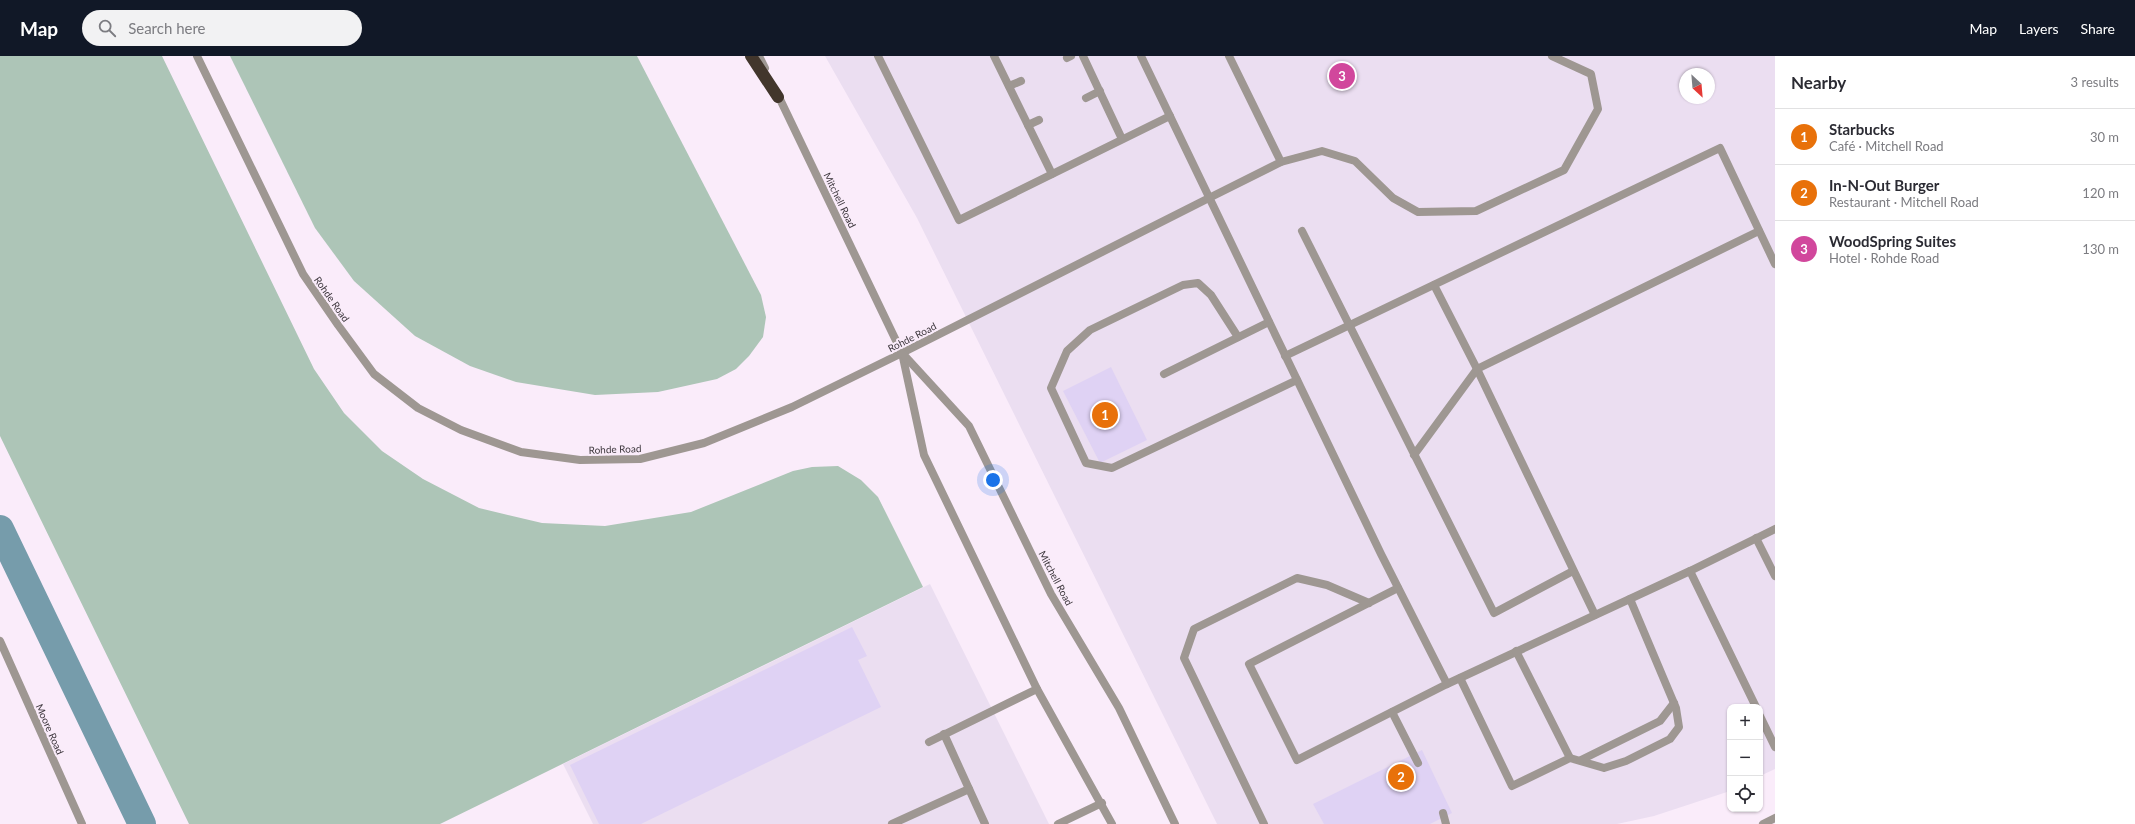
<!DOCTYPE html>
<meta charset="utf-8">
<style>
:root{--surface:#fff;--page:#f2f2f3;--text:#2b2b33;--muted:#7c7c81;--line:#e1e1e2;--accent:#111827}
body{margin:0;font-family:Lato,sans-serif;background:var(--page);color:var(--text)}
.controls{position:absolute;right:12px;bottom:12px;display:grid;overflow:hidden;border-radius:8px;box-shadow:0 1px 3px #0004}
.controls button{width:36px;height:36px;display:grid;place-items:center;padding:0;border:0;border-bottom:1px solid var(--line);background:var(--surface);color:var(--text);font:20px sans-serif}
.compass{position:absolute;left:1679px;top:12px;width:36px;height:36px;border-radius:50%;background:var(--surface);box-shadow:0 1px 3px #0004;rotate:154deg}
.you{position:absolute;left:993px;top:424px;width:14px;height:14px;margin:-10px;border:3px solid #fff;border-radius:50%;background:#1a73e8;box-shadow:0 0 0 6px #1a73e833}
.badge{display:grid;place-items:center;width:26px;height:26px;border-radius:50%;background:var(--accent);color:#fff;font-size:13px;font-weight:700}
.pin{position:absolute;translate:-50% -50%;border:2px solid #fff;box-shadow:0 1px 4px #0006}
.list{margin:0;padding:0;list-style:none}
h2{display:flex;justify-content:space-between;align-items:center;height:52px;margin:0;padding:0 16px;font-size:17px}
h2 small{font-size:13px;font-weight:400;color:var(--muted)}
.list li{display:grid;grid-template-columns:26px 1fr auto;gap:12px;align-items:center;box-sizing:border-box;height:56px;padding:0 16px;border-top:1px solid var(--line)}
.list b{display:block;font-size:15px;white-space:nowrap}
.list p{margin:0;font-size:13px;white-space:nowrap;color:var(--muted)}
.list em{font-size:13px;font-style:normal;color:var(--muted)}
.icon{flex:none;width:22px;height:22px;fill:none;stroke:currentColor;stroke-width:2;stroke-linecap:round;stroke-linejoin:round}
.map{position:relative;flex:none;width:1775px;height:768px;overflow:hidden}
header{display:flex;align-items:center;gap:24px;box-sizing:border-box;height:56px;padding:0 20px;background:var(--accent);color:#fff}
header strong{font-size:19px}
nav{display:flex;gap:22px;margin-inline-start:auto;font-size:14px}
.search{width:280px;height:36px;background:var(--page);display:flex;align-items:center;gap:10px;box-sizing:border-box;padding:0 14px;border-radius:22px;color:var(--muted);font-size:15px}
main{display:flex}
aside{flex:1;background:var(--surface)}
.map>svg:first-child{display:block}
</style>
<header>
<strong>Map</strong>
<div class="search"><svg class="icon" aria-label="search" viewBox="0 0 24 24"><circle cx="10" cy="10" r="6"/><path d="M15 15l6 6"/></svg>Search here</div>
<nav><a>Map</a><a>Layers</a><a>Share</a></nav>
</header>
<main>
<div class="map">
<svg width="1775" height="768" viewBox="0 0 1775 768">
<rect width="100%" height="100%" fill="#faecfa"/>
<g fill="#ebdef1" fill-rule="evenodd">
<path d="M 825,0 L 1775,0 L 1775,713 L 1760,720 L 1760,651 L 1730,651 L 1730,735 L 1654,760 L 1617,768 L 1217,768 L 917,162 ZM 1685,18 L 1709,18 L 1709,42 L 1685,42 Z"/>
<polygon points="930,528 1049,768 593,768 563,708"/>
</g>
<g fill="#adc5b7">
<polygon points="0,0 162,0 314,313 344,357 382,395 423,423 479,452 542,467 605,470 691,456 793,415 812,411 838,410 861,424 878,441 923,531 440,768 189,768 0,380"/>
<polygon points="230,0 637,0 761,239 766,261 763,281 749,300 736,313 717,323 658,336 595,339 516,326 470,310 415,280 354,225 315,172"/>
</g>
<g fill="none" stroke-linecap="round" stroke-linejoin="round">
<polyline stroke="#769cab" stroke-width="28" points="0,473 142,768"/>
</g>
<g fill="#dfd2f4">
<polygon points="1111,311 1147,384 1100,407 1063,335"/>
<polygon points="852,571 867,600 858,604 881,651 641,768 599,768 570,709"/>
<polygon points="1422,694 1452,757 1430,768 1324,768 1313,748"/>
</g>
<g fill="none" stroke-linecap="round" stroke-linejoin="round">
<g stroke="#9e9792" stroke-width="8">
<polyline points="878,0 959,164 1170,60"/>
<polyline points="994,0 1052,118"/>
<polyline points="1083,0 1122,83"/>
<polyline points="1141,0 1381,498 1447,628 1690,515 1756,651"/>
<polyline points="1229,0 1281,106"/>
<polyline points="1067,2 1071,0"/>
<polyline points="1009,30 1021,25"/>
<polyline points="1086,42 1100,35"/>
<polyline points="1028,69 1039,64"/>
<polyline points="1209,142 1281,106 1322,95 1355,105 1393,142 1418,156 1476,155 1564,114 1598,53 1591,18 1552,0"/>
<polyline points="1302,175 1494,557 1573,515"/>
<polyline points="1434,229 1477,313 1595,559"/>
<polyline points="1238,281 1211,239 1198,227 1183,229 1090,274 1067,295 1051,332 1086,407 1112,412 1297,324"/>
<polyline points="1285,300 1720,92 1775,208"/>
<polyline points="1164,318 1269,266"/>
<polyline points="1414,399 1477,313 1759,175"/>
<polyline points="1756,482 1775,520"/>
<polyline points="1690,515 1775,473"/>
<polyline points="1398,532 1249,608 1297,704 1447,628"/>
<polyline points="1460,622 1512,730 1570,702 1516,595"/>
<polyline points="1392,656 1418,707"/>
<polyline points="1760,660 1775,691"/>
<polyline points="944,678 985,768"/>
<polyline points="929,686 1037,633"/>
<polyline points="1570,702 1604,712 1626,705 1670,683 1679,671 1676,652 1630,543"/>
<polyline points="1581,704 1660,665 1674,647"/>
<polyline points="1443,757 1446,768"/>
<polyline points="892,768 969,733"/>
<polyline points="1058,768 1102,747"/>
<polyline points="1264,768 1184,602 1194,573 1297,522 1327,529 1369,547"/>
</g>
<g stroke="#9e9792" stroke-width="8">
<polyline points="902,297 1209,142"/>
<polyline points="0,585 82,768"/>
</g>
<g stroke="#9e9792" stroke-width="8">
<polyline points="197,0 303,218 338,269 374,318 418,352 461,374 521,396 580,404 640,403 704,387 792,351 902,297"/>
<polyline points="759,0 765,12"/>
<polyline points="777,37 902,297 924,399 1037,633 1112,768"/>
<polyline points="903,298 969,370 1051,538 1119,652 1175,768"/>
<polyline points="1763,768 1775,762"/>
</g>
<polyline stroke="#42362c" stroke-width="12" points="751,0 778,41"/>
</g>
<g text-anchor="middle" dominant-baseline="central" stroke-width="4" stroke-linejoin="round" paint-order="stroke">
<g font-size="10" fill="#3d373d" stroke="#faecfa">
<text transform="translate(840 144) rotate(64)">Mitchell Road</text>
<text transform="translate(332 243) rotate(55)">Rohde Road</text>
<text transform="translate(912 281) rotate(-27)">Rohde Road</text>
<text transform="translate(615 393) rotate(-2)">Rohde Road</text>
<text transform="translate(1056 522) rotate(62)">Mitchell Road</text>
<text transform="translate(50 673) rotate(66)">Moore Road</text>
</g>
</g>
</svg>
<div class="controls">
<button>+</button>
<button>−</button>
<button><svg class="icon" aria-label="locate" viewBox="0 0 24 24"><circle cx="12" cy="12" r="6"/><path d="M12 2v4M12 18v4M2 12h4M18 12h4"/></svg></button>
</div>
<svg class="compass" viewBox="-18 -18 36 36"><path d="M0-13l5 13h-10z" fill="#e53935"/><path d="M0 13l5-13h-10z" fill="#7c7c81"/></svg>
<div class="you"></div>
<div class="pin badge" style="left:1105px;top:359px;background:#e8710a">1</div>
<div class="pin badge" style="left:1401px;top:721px;background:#e8710a">2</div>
<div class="pin badge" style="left:1342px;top:20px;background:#d1479c">3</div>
</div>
<aside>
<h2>Nearby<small>3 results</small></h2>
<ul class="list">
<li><span class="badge" style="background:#e8710a">1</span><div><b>Starbucks</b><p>Café · Mitchell Road</p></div><em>30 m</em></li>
<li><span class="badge" style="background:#e8710a">2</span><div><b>In-N-Out Burger</b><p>Restaurant · Mitchell Road</p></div><em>120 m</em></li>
<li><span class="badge" style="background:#d1479c">3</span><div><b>WoodSpring Suites</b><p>Hotel · Rohde Road</p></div><em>130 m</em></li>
</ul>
</aside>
</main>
